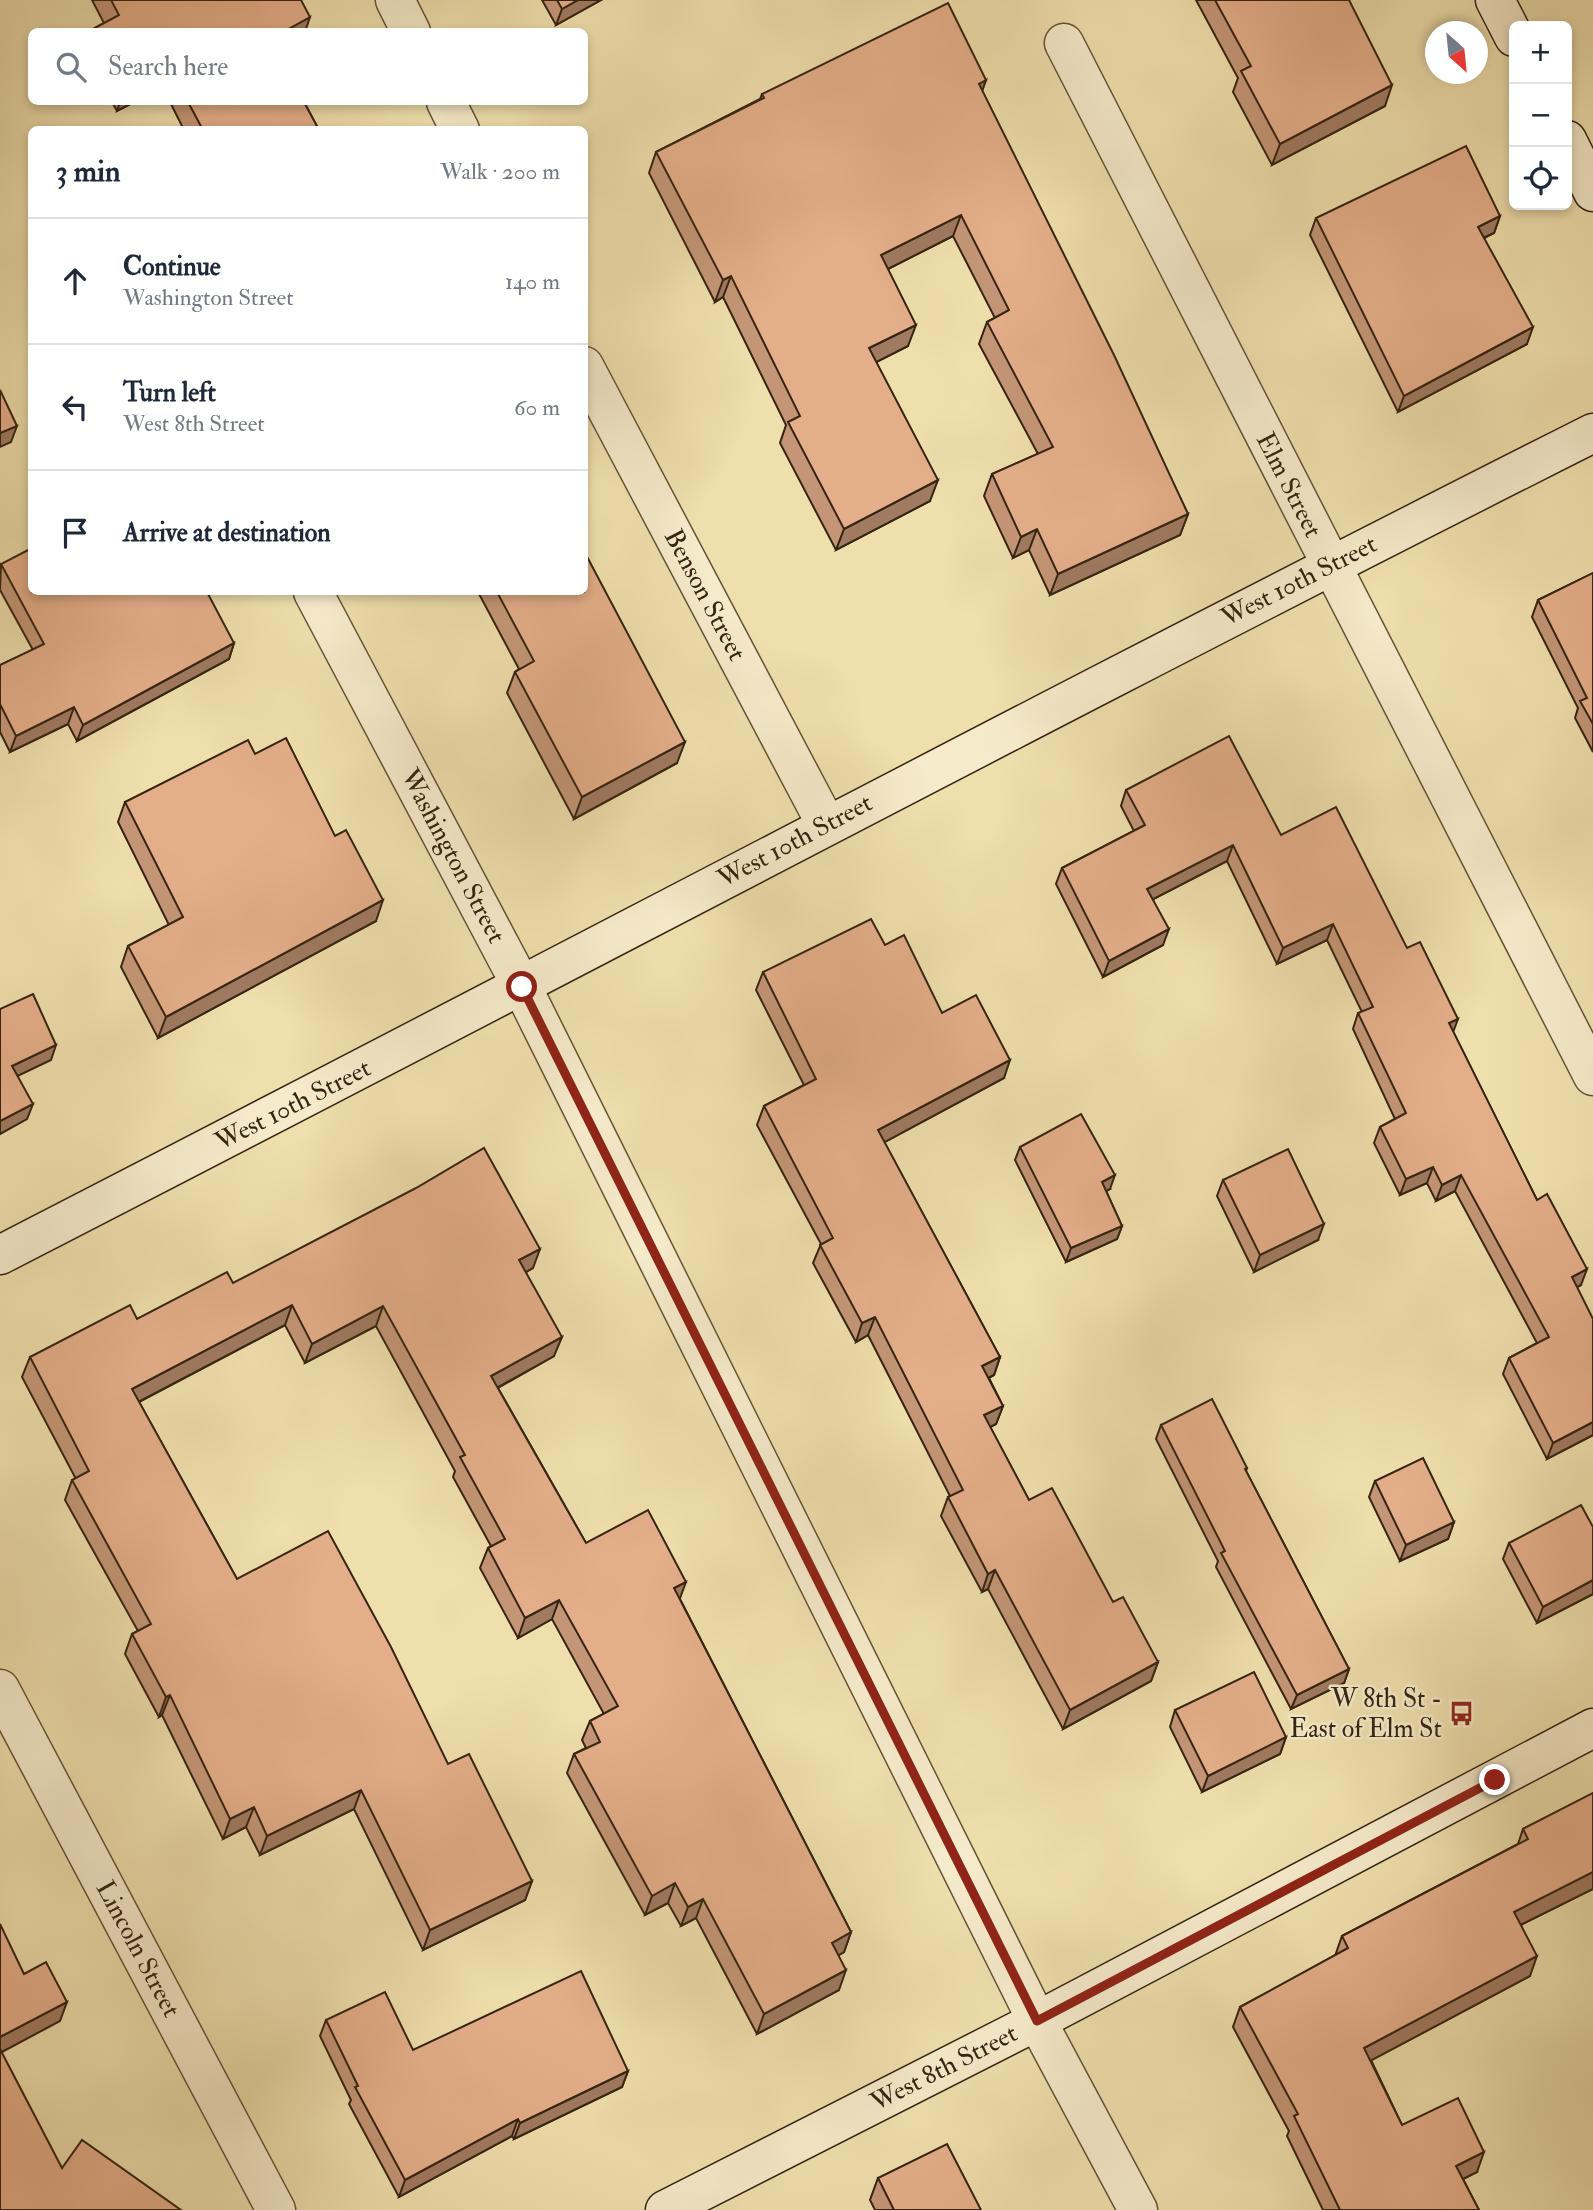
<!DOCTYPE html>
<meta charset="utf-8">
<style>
:root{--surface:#fff;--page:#f6f6f7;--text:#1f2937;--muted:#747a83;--line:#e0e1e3}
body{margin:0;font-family:"IM FELL Double Pica",serif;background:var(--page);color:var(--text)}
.controls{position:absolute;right:21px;top:21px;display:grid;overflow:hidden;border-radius:10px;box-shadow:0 4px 10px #0003}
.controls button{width:63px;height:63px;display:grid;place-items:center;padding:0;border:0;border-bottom:2px solid var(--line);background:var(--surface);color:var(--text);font:35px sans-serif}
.compass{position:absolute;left:1425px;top:21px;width:63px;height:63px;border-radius:50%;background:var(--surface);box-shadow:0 4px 10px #0003;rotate:153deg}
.stop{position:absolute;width:21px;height:21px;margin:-16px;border:5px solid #8f2418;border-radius:50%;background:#fff}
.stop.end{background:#8f2418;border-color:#fff;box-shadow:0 2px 7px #0008}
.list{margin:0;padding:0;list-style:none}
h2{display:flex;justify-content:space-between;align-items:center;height:91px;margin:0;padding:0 28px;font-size:30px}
h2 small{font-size:23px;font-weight:400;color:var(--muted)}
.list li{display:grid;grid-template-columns:46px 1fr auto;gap:21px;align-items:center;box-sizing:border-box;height:126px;padding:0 28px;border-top:2px solid var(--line)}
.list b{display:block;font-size:26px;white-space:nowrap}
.list p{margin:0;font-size:23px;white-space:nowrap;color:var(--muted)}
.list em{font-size:23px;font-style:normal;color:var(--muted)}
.icon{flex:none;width:38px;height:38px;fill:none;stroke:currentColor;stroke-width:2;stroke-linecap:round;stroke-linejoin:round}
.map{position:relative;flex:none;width:1593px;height:2210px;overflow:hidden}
.search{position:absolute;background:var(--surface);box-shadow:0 4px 10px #0003;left:28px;top:28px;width:560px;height:77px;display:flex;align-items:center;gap:18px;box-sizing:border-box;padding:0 24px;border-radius:10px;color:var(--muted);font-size:26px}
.panel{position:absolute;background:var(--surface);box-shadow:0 4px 10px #0003;left:28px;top:126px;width:560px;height:469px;border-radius:10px}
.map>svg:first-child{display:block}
</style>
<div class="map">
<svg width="1593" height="2210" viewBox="0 0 1593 2210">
<rect width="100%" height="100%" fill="#efdfad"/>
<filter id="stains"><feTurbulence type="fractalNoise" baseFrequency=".00286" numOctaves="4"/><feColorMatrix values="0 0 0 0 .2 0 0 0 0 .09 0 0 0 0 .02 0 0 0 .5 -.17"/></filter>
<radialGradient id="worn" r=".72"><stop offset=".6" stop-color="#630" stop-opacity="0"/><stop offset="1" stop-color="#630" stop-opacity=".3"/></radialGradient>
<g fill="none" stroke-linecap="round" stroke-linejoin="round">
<defs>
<g id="street">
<polyline points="395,0 411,32"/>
<polyline points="1064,43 1593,1076"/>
<polyline points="446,102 460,130"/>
<polyline points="584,366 826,824"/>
<polyline points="313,592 522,987 1037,2021 1138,2210"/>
<polyline points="0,1689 276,2210"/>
</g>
<g id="secondary">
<polyline points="1495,0 1514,37"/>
<polyline points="1567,140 1593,192"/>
<path d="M 0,1255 C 532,982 1059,702 1593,433"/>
<polyline points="665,2210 1037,2021 1593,1728"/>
</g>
</defs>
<use href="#street" stroke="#645337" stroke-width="41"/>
<use href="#secondary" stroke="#352410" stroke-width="41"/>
<use href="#street" stroke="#f5eaca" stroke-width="38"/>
<use href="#secondary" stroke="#f5eaca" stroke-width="38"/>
</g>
<g fill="#c49677" stroke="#352410" stroke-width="2">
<polygon points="92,0 301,0 305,32 91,32 93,29 104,23"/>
<polygon points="542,0 601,0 556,25"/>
<polygon points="1196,0 1349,0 1385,106 1272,165 1233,92 1238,78"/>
<polygon points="986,80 982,91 1188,514 1180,535 1050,595 1029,550 1013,558 984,496 992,474 1038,454 979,344 987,322 995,318 953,236 888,269 908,346 876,362 930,501 836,550 780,443 786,425 723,297 715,302 649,173 656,152 760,99 762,94"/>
<polygon points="112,102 134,102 117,111"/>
<polygon points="170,102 304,102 319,130 184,130"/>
<polygon points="1500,216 1494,233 1484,238 1527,344 1398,412 1310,235 1316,218"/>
<polygon points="1,564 162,594 234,643 229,659 77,741 68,724 10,752 0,732 0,665 33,650 0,590"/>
<polygon points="1593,573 1593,752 1575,718 1578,708 1532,617 1538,600"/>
<polygon points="478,592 584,592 677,763 574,819 507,693 515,672 519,669"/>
<polygon points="255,754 335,836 376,921 158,1038 121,967 128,946 169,925 118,822 125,802"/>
<polygon points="1126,790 1281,835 1407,948 1453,1032 1537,1200 1581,1285 1577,1287 1593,1435 1547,1459 1503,1374 1509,1358 1537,1343 1455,1191 1436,1201 1427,1183 1400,1195 1374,1143 1380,1127 1395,1119 1353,1029 1358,1013 1362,1012 1327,940 1277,964 1227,861 1153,899 1163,945 1103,977 1056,884 1062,868 1134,831 1121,806"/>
<polygon points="885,945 942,1013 1004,1078 884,1142 1000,1357 994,1375 989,1378 1003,1406 996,1424 990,1427 1029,1500 1113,1602 1158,1662 1151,1681 1063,1729 988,1589 982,1592 941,1516 948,1497 950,1496 868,1335 856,1342 813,1263 821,1244 757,1125 764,1106 804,1085 756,990 763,972"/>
<polygon points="1020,1147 1110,1189 1106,1191 1122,1226 1117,1239 1066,1262 1015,1160"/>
<polygon points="1223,1180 1318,1240 1254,1272 1217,1196"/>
<polygon points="533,1268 526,1272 554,1356 498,1388 586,1543 680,1599 851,1932 844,1952 839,1955 839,1990 757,2034 696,1918 681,1926 668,1903 645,1915 567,1773 574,1754 586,1748 582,1740 590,1721 604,1714 552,1619 518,1638 480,1568 488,1548 491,1546 453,1477 455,1471 376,1326 305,1363 285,1325 139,1402 237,1579 448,1764 532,1881 525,1900 423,1950 354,1809 260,1855 246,1827 223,1839 162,1715 159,1717 125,1654 132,1634 138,1631 65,1500 72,1480 76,1479 22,1377 30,1357 137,1319 233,1283"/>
<polygon points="1161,1425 1247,1468 1246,1471 1349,1669 1344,1683 1291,1709 1216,1567 1218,1561 1156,1439"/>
<polygon points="1375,1481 1454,1522 1448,1539 1400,1561 1369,1497"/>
<polygon points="1593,1527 1593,1594 1537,1623 1503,1559 1509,1543"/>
<polygon points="1175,1710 1286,1737 1280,1754 1202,1792 1170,1727"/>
<polygon points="1593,1793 1593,1889 1521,1925 1530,1976 1371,2060 1402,2125 1477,2172 1463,2179 1479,2210 1323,2210 1287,2136 1289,2131 1233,2027 1240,2007 1335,1956 1342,1936 1518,1844 1523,1829"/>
<polygon points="326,2020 413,2050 628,2071 622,2087 514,2139 512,2136 399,2197 349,2104 351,2100 320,2036"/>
<polygon points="878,2178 981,2210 875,2210 870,2200"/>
</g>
<g fill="#a07a61" stroke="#352410" stroke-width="2">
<polygon points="578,0 601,0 556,25 562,9"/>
<polygon points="310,17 305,32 283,32"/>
<polygon points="986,80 978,102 979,84"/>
<polygon points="1392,85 1385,106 1272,165 1280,144"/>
<polygon points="120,102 134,102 117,111"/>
<polygon points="961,215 953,236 874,276 881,255"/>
<polygon points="1500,216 1494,233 1472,243 1478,227"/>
<polygon points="731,276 723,297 715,302 723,280"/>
<polygon points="916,325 908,346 861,370 869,348"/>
<polygon points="1533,327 1527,344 1398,412 1404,396"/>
<polygon points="17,426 11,442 0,447 0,433"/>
<polygon points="938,480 930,501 836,550 844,529"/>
<polygon points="1188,514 1180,535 1050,595 1058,574"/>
<polygon points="1037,529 1029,550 1013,558 1021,537"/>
<polygon points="234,643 229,659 77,741 83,725"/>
<polygon points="74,707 68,724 10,752 16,736"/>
<polygon points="685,742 677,763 574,819 582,797"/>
<polygon points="1233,845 1227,861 1142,905 1147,889"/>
<polygon points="383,900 376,921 158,1038 166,1017"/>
<polygon points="1333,924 1327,940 1277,964 1283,948"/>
<polygon points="1169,929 1163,945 1103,977 1109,961"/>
<polygon points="1458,1019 1452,1035 1449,1023"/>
<polygon points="56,1045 51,1060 7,1081 12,1066"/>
<polygon points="1010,1060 1004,1078 872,1149 878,1130"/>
<polygon points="33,1104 27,1119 0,1134 0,1121"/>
<polygon points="1433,1167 1427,1183 1400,1195 1406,1179"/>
<polygon points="1115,1175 1110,1189 1097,1196 1102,1182"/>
<polygon points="1461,1175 1455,1191 1436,1201 1442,1185"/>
<polygon points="1324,1224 1318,1240 1254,1272 1260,1255"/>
<polygon points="1122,1226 1117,1239 1066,1262 1071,1248"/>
<polygon points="540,1249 533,1268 512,1280 519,1260"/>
<polygon points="1587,1269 1581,1285 1566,1293 1572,1277"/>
<polygon points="292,1305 285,1325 125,1409 132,1389"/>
<polygon points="383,1306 376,1326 305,1363 312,1344"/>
<polygon points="875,1317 868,1335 856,1342 862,1323"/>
<polygon points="562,1337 554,1356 484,1395 491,1376"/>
<polygon points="1000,1357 994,1375 976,1384 982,1366"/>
<polygon points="1003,1406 996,1424 977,1434 984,1415"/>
<polygon points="1593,1422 1593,1435 1547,1459 1553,1443"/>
<polygon points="1454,1522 1448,1539 1400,1561 1406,1545"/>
<polygon points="995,1570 988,1589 982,1592 988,1574"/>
<polygon points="1593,1580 1593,1594 1537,1623 1543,1607"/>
<polygon points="686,1582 679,1601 674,1588"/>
<polygon points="559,1600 552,1619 518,1638 525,1618"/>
<polygon points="1158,1662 1151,1681 1063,1729 1070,1710"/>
<polygon points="1349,1669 1344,1683 1291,1709 1297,1695"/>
<polygon points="170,1695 162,1715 159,1717 166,1697"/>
<polygon points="1286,1737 1280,1754 1202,1792 1208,1776"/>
<polygon points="361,1790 354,1809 260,1855 267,1836"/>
<polygon points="254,1807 246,1827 223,1839 230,1819"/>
<polygon points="1593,1872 1593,1889 1506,1932 1514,1912"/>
<polygon points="532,1881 525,1900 423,1950 430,1930"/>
<polygon points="675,1883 668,1903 645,1915 652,1896"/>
<polygon points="703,1899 696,1918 681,1926 688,1907"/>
<polygon points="851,1932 844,1952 825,1963 832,1943"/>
<polygon points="1537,1956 1530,1976 1357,2068 1364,2048"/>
<polygon points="846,1970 839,1990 757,2034 764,2014"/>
<polygon points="67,2002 60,2021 0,2053 0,2037"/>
<polygon points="628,2071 622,2087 514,2139 520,2123"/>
<polygon points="518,2119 512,2136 399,2197 405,2180"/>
<polygon points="1484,2152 1477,2172 1449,2186 1456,2166"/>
</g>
<g fill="#e4ae8a" stroke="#352410" stroke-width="2">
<polygon points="111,0 301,0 310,17 283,32 94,32 93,29 119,15"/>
<polygon points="557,0 578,0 562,9"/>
<polygon points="1215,0 1349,0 1392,85 1280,144 1241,71 1251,66"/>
<polygon points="948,3 986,80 979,84 1114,355 1188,514 1058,574 1037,529 1021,537 992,474 1053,447 987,322 1009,310 961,215 881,255 916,325 869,348 938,480 844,529 788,422 800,416 731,276 723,280 656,152 764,98 762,94"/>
<polygon points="188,102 304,102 319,130 203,130"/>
<polygon points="1466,146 1500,216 1478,227 1533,327 1404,396 1316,218"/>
<polygon points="0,390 17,426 0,433"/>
<polygon points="32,548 32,592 161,592 162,594 167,592 207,592 234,643 83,725 74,707 16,736 0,704 0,665 44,644 1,564"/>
<polygon points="584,551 685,742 582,797 515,672 534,661 497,592 584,592"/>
<polygon points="1593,573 1593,724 1580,701 1587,698 1538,600"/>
<polygon points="1229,736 1281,835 1336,807 1407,948 1420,942 1458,1019 1449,1023 1537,1200 1547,1194 1587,1269 1572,1277 1593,1319 1593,1422 1553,1443 1509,1358 1549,1337 1461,1175 1442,1185 1433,1167 1406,1179 1380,1127 1406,1113 1358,1013 1373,1007 1333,924 1283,948 1233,845 1147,889 1169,929 1109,961 1062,868 1145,825 1126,790"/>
<polygon points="286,738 335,836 346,830 383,900 166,1017 128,946 183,917 125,802 248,740 255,754"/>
<polygon points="871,919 885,945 904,935 942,1013 976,995 1010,1060 878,1130 1000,1357 982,1366 1003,1406 984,1415 1029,1500 1052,1488 1113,1602 1123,1597 1158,1662 1070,1710 995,1570 988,1574 948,1497 963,1490 875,1317 862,1323 820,1245 833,1238 764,1106 816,1079 763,972"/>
<polygon points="33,994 56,1045 12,1066 33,1104 0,1121 0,1009"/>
<polygon points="1081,1114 1115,1175 1102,1182 1122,1226 1071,1248 1020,1147"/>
<polygon points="484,1148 540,1249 519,1260 562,1337 491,1376 586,1543 648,1510 686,1582 674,1588 851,1932 832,1943 846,1970 764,2014 703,1899 688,1907 675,1883 652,1896 574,1754 600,1742 590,1721 618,1706 559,1600 525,1618 488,1548 505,1539 460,1457 465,1455 383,1306 312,1344 292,1305 132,1389 237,1579 328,1531 391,1647 448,1764 469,1754 532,1881 430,1930 361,1790 267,1836 254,1807 230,1819 170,1695 166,1697 132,1634 151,1624 72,1480 89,1471 30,1357 130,1305 137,1319 227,1272 233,1283 416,1188"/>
<polygon points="1288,1149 1324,1224 1260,1255 1223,1180"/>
<polygon points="1212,1399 1247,1468 1245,1469 1349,1669 1297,1695 1221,1553 1225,1551 1161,1425"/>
<polygon points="1423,1458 1454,1522 1406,1545 1375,1481"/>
<polygon points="1581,1505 1593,1527 1593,1580 1543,1607 1509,1543"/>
<polygon points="1254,1672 1286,1737 1208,1776 1175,1710"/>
<polygon points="1593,1793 1593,1872 1514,1912 1537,1956 1364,2048 1402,2125 1458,2098 1484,2152 1456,2166 1479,2210 1340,2210 1294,2116 1298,2114 1240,2007 1348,1948 1342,1936 1528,1839 1523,1829"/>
<polygon points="0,1924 24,1974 46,1962 67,2002 0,2037"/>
<polygon points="581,1971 628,2071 520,2123 518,2119 405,2180 355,2087 358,2086 326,2020 385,1992 413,2050"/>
<polygon points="0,2049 62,2168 82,2140 181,2210 0,2210"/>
<polygon points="947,2144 981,2210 894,2210 878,2178"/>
</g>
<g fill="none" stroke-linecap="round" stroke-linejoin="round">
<polyline stroke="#8f2418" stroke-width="9" points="522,987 1037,2021 1495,1780"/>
</g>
<defs>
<symbol id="bus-bare" viewBox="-9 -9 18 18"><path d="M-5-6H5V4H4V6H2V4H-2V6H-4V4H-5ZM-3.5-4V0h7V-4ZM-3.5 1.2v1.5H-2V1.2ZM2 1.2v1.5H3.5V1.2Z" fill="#8f2418" stroke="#f5eaca" stroke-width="2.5" paint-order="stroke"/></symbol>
</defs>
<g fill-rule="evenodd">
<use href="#bus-bare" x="1444" y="1696" width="35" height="35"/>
</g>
<g text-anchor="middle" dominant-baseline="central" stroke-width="5" stroke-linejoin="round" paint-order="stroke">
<g font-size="26" fill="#352410" stroke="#f5eaca">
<text transform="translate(1289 485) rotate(63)">Elm Street</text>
<text transform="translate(1299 581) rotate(-27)">West 10th Street</text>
<text transform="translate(705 595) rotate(62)">Benson Street</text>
<text transform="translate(795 841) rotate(-28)">West 10th Street</text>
<text transform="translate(453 856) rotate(62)">Washington Street</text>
<text transform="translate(293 1105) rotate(-27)">West 10th Street</text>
<text transform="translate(138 1949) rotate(62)">Lincoln Street</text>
<text transform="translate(944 2068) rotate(-27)">West 8th Street</text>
</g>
<g font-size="26" fill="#352410" stroke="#f5eaca" text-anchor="end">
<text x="1442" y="1699">W 8th St -<tspan x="1442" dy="30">East of Elm St</tspan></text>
</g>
</g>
<rect width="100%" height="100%" filter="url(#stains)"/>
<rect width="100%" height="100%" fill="url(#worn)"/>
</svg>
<div class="controls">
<button>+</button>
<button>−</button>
<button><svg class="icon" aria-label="locate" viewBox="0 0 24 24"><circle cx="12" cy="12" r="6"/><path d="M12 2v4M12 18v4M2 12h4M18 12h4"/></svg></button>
</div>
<svg class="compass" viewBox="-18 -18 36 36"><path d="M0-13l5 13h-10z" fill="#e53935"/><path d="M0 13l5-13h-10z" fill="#747a83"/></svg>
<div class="stop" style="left:522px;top:987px"></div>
<div class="stop end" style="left:1495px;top:1780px"></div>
<div class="search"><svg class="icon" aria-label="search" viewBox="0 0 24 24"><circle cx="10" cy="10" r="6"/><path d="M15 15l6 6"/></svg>Search here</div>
<section class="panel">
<h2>3 min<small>Walk · 200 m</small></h2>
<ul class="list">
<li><svg class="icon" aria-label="ahead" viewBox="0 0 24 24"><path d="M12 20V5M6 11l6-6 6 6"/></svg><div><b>Continue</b><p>Washington Street</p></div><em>140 m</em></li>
<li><svg class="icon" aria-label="left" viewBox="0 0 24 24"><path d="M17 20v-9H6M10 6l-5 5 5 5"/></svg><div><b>Turn left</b><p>West 8th Street</p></div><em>60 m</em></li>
<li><svg class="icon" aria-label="arrive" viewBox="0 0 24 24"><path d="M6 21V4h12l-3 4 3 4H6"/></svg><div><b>Arrive at destination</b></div></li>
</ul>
</section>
</div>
